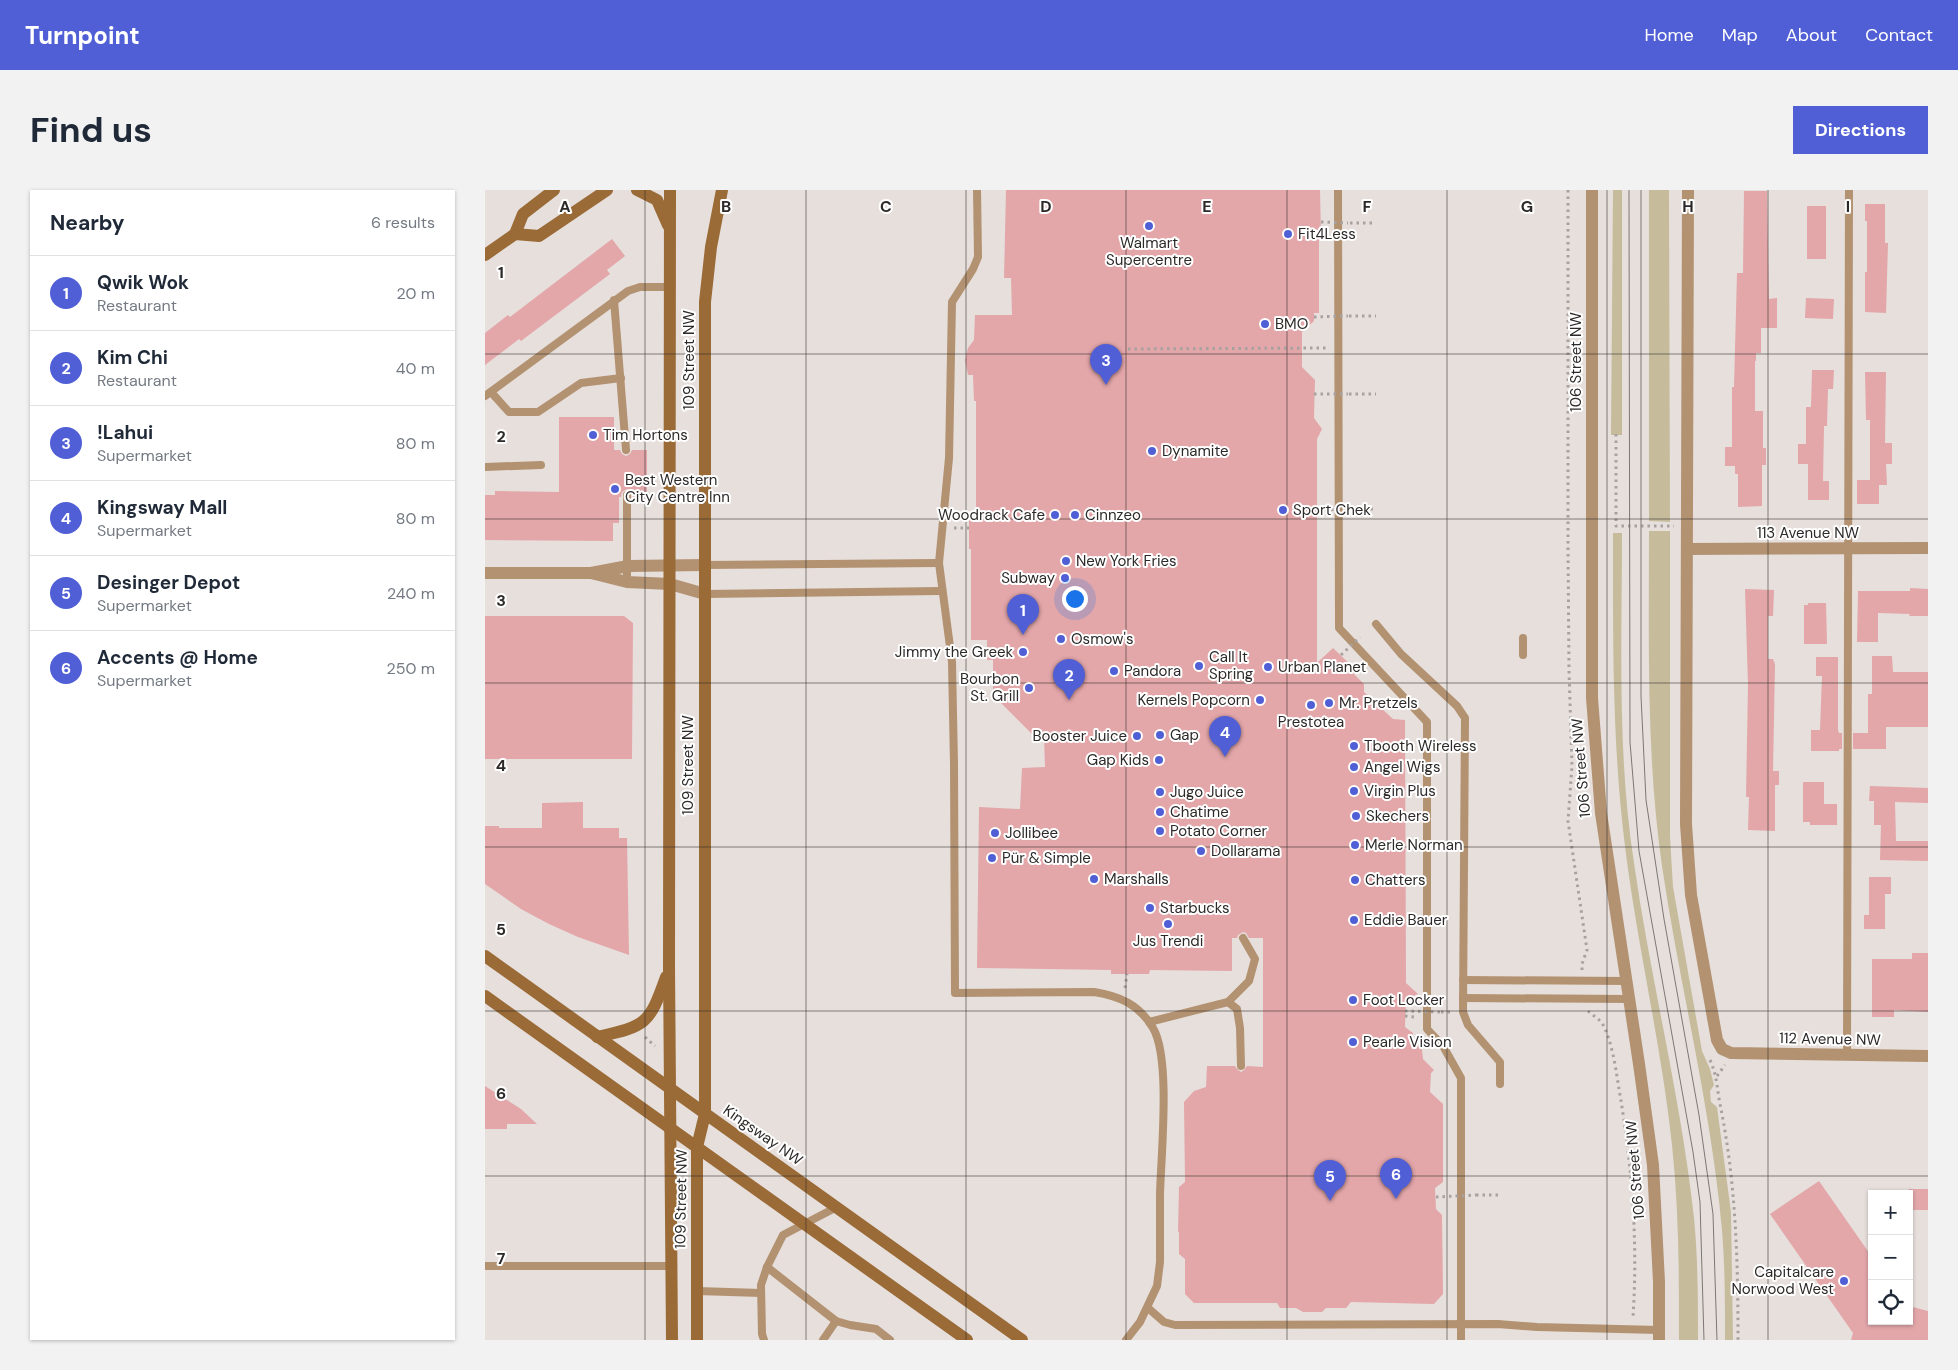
<!DOCTYPE html>
<meta charset="utf-8">
<style>
:root{--surface:#fff;--page:#f2f2f3;--text:#1f2937;--muted:#747a83;--line:#e0e1e3;--accent:#505fd5}
body{margin:0;font-family:"DM Sans",sans-serif;background:var(--page);color:var(--text)}
.controls{position:absolute;right:15px;bottom:15px;display:grid;overflow:hidden;border-radius:0px;box-shadow:0 1px 4px #0004}
.controls button{width:45px;height:45px;display:grid;place-items:center;padding:0;border:0;border-bottom:1px solid var(--line);background:var(--surface);color:var(--text);font:25px sans-serif}
.you{position:absolute;left:589px;top:408px;width:18px;height:18px;margin:-12px;border:4px solid #fff;border-radius:50%;background:#1a73e8;box-shadow:0 0 0 8px #1a73e833}
.badge{display:grid;place-items:center;width:32px;height:32px;border-radius:50%;background:var(--accent);color:#fff;font-size:16px;font-weight:700}
.pin{position:absolute;translate:-50% -41px;filter:drop-shadow(0 1px 2px #0008)}
.pin::after{content:'';position:absolute;top:26px;width:18px;height:15px;background:inherit;clip-path:polygon(0 0,100% 0,50% 100%)}
.list{margin:0;padding:0;list-style:none}
h2{display:flex;justify-content:space-between;align-items:center;height:65px;margin:0;padding:0 20px;font-size:21px}
h2 small{font-size:16px;font-weight:400;color:var(--muted)}
.list li{display:grid;grid-template-columns:32px 1fr auto;gap:15px;align-items:center;box-sizing:border-box;height:75px;padding:0 20px;border-top:1px solid var(--line)}
.list b{display:block;font-size:19px;white-space:nowrap}
.list p{margin:0;font-size:16px;white-space:nowrap;color:var(--muted)}
.list em{font-size:16px;font-style:normal;color:var(--muted)}
.icon{flex:none;width:28px;height:28px;fill:none;stroke:currentColor;stroke-width:2;stroke-linecap:round;stroke-linejoin:round}
.map{position:relative;flex:none;width:1443px;height:1150px;overflow:hidden;border-radius:0px}
header{display:flex;align-items:center;gap:30px;box-sizing:border-box;height:70px;padding:0 25px;background:var(--accent);color:#fff}
header strong{font-size:24px}
nav{display:flex;gap:28px;margin-inline-start:auto;font-size:18px}
.intro{display:flex;align-items:center;justify-content:space-between;box-sizing:border-box;height:120px;padding:0 30px}
h1{margin:0;font-size:35px}
.button{padding:12px 22px;border-radius:0px;background:var(--accent);color:#fff;font-size:18px;font-weight:700}
main{display:flex;gap:30px;padding:0 30px}
aside{flex:1;background:var(--surface);border-radius:0px;box-shadow:0 1px 4px #0004}
.map>svg:first-child{display:block}
</style>
<header>
<strong>Turnpoint</strong>
<nav><a>Home</a><a>Map</a><a>About</a><a>Contact</a></nav>
</header>
<div class="intro"><h1>Find us</h1><a class="button">Directions</a></div>
<main>
<aside>
<h2>Nearby<small>6 results</small></h2>
<ul class="list">
<li><span class="badge">1</span><div><b>Qwik Wok</b><p>Restaurant</p></div><em>20 m</em></li>
<li><span class="badge">2</span><div><b>Kim Chi</b><p>Restaurant</p></div><em>40 m</em></li>
<li><span class="badge">3</span><div><b>!Lahui</b><p>Supermarket</p></div><em>80 m</em></li>
<li><span class="badge">4</span><div><b>Kingsway Mall</b><p>Supermarket</p></div><em>80 m</em></li>
<li><span class="badge">5</span><div><b>Desinger Depot</b><p>Supermarket</p></div><em>240 m</em></li>
<li><span class="badge">6</span><div><b>Accents @ Home</b><p>Supermarket</p></div><em>250 m</em></li>
</ul>
</aside>
<div class="map">
<svg width="1443" height="1150" viewBox="0 0 1443 1150">
<rect width="100%" height="100%" fill="#e7dfdc"/>
<g fill="#c6bc9c">
<polygon points="1128,0 1137,0 1137,245 1126,245"/>
<polygon points="1164,0 1184,0 1185,332 1164,331"/>
<path d="M 1164,341 L 1185,341 L 1185,647 L 1188,697 L 1217,861 L 1225,879 L 1229,895 L 1225,901 L 1226,912 L 1232,917 L 1246,1022 L 1248,1150 L 1240,1150 C 1240,1113 1240,1076 1237,1040 C 1226,917 1195,798 1177,676 C 1161,565 1164,453 1164,341 Z"/>
<path d="M 1128,343 L 1137,343 C 1137,453 1132,564 1149,673 C 1166,792 1196,908 1209,1028 C 1213,1068 1213,1109 1213,1150 L 1194,1150 C 1194,1085 1194,1020 1187,955 C 1176,852 1151,751 1139,648 C 1127,547 1128,445 1128,343 Z"/>
</g>
<g fill="#e3a6a9">
<polygon points="521,0 835,0 836,46 834,46 834,123 829,123 829,131 817,142 817,177 830,190 829,228 837,239 832,249 832,473 848,458 872,481 869,484 879,494 879,502 908,529 920,530 921,793 933,804 921,809 920,837 928,843 928,850 937,860 938,869 949,880 946,883 945,902 958,914 958,992 950,998 951,1019 957,1025 958,1104 949,1114 866,1112 861,1118 841,1118 837,1122 818,1122 811,1118 795,1118 792,1113 709,1113 700,1104 700,1069 694,1064 694,1043 693,1041 694,997 700,992 699,912 709,901 721,897 722,876 750,876 752,879 756,882 759,880 762,876 778,877 778,748 764,748 761,743 758,742 753,745 752,748 747,748 747,781 665,780 664,784 626,784 626,780 492,778 494,617 535,619 537,578 560,577 559,546 550,547 508,505 508,470 502,470 502,450 486,450 486,359 484,359 484,327 491,327 491,211 489,211 488,185 483,185 480,170 483,158 489,150 490,125 527,125 526,88 519,88"/>
<polygon points="1259,1 1282,1 1284,109 1292,108 1292,138 1276,138 1276,163 1271,163 1271,171 1270,171 1270,221 1278,221 1278,258 1281,258 1281,275 1277,275 1277,316 1253,317 1253,284 1250,284 1250,276 1240,276 1240,257 1247,257 1247,197 1249,197 1252,83 1258,83"/>
<polygon points="1380,14 1400,14 1400,53 1403,53 1401,123 1380,122 1380,82 1382,82 1382,31 1380,31"/>
<rect x="1322" y="16" width="19" height="53"/>
<polygon points="127,49 140,66 122,80 125,84 36,151 34,149 0,175 0,143 23,125 25,127"/>
<polygon points="1321,108 1349,109 1348,129 1320,128"/>
<polygon points="1327,180 1349,180 1348,199 1343,199 1342,236 1339,236 1338,291 1344,291 1344,310 1323,310 1323,274 1313,274 1313,254 1321,254 1321,217 1326,217"/>
<polygon points="1380,182 1401,182 1400,253 1407,253 1407,274 1401,274 1402,295 1394,295 1394,314 1372,314 1372,290 1385,290 1385,230 1381,230"/>
<polygon points="74,227 129,227 129,260 135,260 137,264 141,266 145,264 147,260 162,260 162,307 148,307 147,302 142,299 137,302 136,307 134,307 134,333 128,333 128,351 0,350 0,305 10,305 10,301 74,302"/>
<polygon points="1425,398 1443,399 1443,426 1424,426 1425,424 1393,423 1393,452 1372,452 1373,401 1425,401"/>
<polygon points="1260,399 1289,400 1288,426 1283,426 1283,469 1288,469 1290,474 1288,581 1294,581 1294,595 1290,595 1290,641 1263,640 1264,607 1261,607 1263,495"/>
<polygon points="1323,413 1341,413 1342,454 1319,454 1319,415 1323,415"/>
<polygon points="0,426 139,426 148,433 147,569 0,569"/>
<polygon points="1387,466 1407,466 1408,482 1443,482 1443,537 1401,537 1401,559 1368,559 1368,543 1383,543 1383,504 1387,504"/>
<polygon points="1331,467 1353,467 1353,540 1354,543 1357,543 1357,559 1354,559 1354,561 1326,561 1326,540 1335,540 1337,486 1331,486"/>
<polygon points="1318,592 1339,592 1339,614 1352,614 1352,635 1325,635 1325,632 1318,632"/>
<polygon points="1385,596 1443,598 1443,613 1410,612 1411,651 1443,651 1443,671 1395,670 1396,635 1389,635 1389,611 1384,611"/>
<polygon points="98,612 98,638 134,638 134,648 142,648 144,765 93,747 64,734 36,719 0,694 0,636 14,636 14,638 57,638 57,613"/>
<polygon points="1384,687 1406,687 1406,704 1400,704 1400,739 1379,739 1379,725 1384,725"/>
<polygon points="1427,763 1443,763 1443,822 1409,820 1409,827 1387,827 1387,769 1427,769"/>
<polygon points="0,896 36,919 52,934 22,934 22,939 0,939"/>
<polygon points="1334,991 1387,1067 1387,1131 1424,1131 1424,1116 1443,1121 1443,1150 1366,1150 1368,1143 1285,1024"/>
<rect x="1424" y="999" width="19" height="21"/>
</g>
<g fill="none" stroke-linecap="round" stroke-linejoin="round">
<g stroke="#a7a19f" stroke-width="3" stroke-dasharray="2.5 4" stroke-linecap="butt">
<polyline points="1083,0 1083,357 1084,481 1087,576 1083,631 1102,760 1097,774 1097,780"/>
<polyline points="865,33 891,33"/>
<polyline points="864,126 891,126"/>
<polyline points="643,159 842,158"/>
<polyline points="864,204 891,204"/>
<polyline points="1131,244 1131,336 1189,336"/>
<polyline points="866,319 891,319"/>
<polyline points="469,338 484,338"/>
<polyline points="640,798 642,784"/>
<path d="M 1103,821 C 1107,825 1113,828 1117,833 C 1127,850 1131,880 1134,899 C 1147,974 1153,1051 1148,1127"/>
<polyline points="956,822 967,822"/>
<polyline points="920,826 930,827"/>
<polyline points="160,847 170,856"/>
<path d="M 1225,870 C 1232,885 1232,899 1235,914 C 1251,992 1253,1071 1253,1150"/>
<polyline points="1232,886 1240,875"/>
<polyline points="991,1005 1015,1005"/>
</g>
<g stroke="#b29271" stroke-width="8">
<path d="M 492,0 L 493,67 L 488,79 L 467,112 L 464,268 L 454,373 L 467,472 L 469,574 L 470,803 L 609,802 C 634,806 654,814 668,838 C 686,868 676,965 675,1004 C 675,1026 675,1049 675,1072 L 672,1096 L 655,1132 L 641,1150"/>
<polyline points="853,0 854,438 942,532 942,839 958,856 976,888 976,1150"/>
<polyline points="129,110 141,260"/>
<polyline points="6,202 24,222 53,222 96,193 136,188"/>
<polyline points="0,206 143,101 155,97 185,97"/>
<polyline points="0,277 56,275"/>
<polyline points="142,305 142,392"/>
<polyline points="220,375 454,373"/>
<polyline points="220,404 456,401"/>
<polyline points="891,434 916,464 972,516 980,528 978,822 983,835 1015,872 1015,894"/>
<polyline points="1038,465 1038,448"/>
<polyline points="978,790 1142,791"/>
<polyline points="978,808 1144,809"/>
<polyline points="743,812 752,819 755,838 756,876"/>
<polyline points="664,832 743,812 764,791 770,769 758,748"/>
<polyline points="1362,865 1364,0"/>
<polyline points="0,1076 187,1076"/>
<polyline points="282,1077 351,1131 365,1135 391,1139 405,1150"/>
<polyline points="212,1101 276,1103"/>
<polyline points="663,1118 679,1132 690,1135 1013,1134 1052,1137 1174,1140"/>
<polyline points="279,1150 277,1144 276,1095 282,1077 298,1045 352,1017"/>
<polyline points="338,1150 351,1131"/>
</g>
<g stroke="#b29271" stroke-width="12">
<polyline points="1203,0 1201,634 1206,705 1232,850 1237,859 1246,863 1443,866"/>
<polyline points="1202,359 1443,358"/>
<polyline points="0,383 106,383"/>
<polyline points="220,404 185,394 142,392 106,383 143,376 220,375"/>
</g>
<polyline stroke="#b29271" stroke-width="12" points="1107,0 1107,508 1116,623 1154,874 1168,975 1174,1092 1174,1150"/>
<g stroke="#9a6b37" stroke-width="12">
<polyline points="152,0 172,10 183,35"/>
<polyline points="185,0 184,777 187,1150"/>
<polyline points="30,44 54,46 122,0"/>
<polyline points="0,65 30,44 38,24 69,0"/>
<polyline points="0,766 537,1150"/>
<polyline points="0,806 482,1150"/>
<path d="M 112,847 C 161,836 164,835 181,787"/>
<polyline points="212,1150 212,957 220,924 220,112 226,57 237,0"/>
</g>
<g stroke="#7c7775" stroke-width="1">
<polyline points="1144,0 1145,552 1154,661 1208,962 1215,1012 1219,1150"/>
<polyline points="1156,0 1156,506 1161,610 1179,729 1214,925 1228,1024 1232,1150"/>
</g>
<g stroke="#a7a19f" stroke-width="3" stroke-dasharray="2.5 4" stroke-linecap="butt">
<polyline points="836,32 863,33"/>
<polyline points="829,127 863,126"/>
<polyline points="829,204 863,204"/>
<polyline points="833,320 863,319"/>
<polyline points="856,465 875,447"/>
<polyline points="920,821 956,822"/>
<polyline points="951,1007 991,1005"/>
</g>
</g>
<path fill="none" stroke="#2c2928" stroke-width="1" stroke-opacity="0.55" d="M 160,0 L 160,1150M 321,0 L 321,1150M 481,0 L 481,1150M 641,0 L 641,1150M 802,0 L 802,1150M 962,0 L 962,1150M 1122,0 L 1122,1150M 1283,0 L 1283,1150M 0,164 L 1443,164M 0,329 L 1443,329M 0,493 L 1443,493M 0,657 L 1443,657M 0,821 L 1443,821M 0,986 L 1443,986"/>
<g fill="#505fd5" stroke="#fff" stroke-width="2">
<circle cx="664" cy="36" r="5"/>
<circle cx="803" cy="44" r="5"/>
<circle cx="780" cy="134" r="5"/>
<circle cx="108" cy="245" r="5"/>
<circle cx="667" cy="261" r="5"/>
<circle cx="130" cy="299" r="5"/>
<circle cx="798" cy="320" r="5"/>
<circle cx="570" cy="325" r="5"/>
<circle cx="590" cy="325" r="5"/>
<circle cx="581" cy="371" r="5"/>
<circle cx="580" cy="388" r="5"/>
<circle cx="576" cy="449" r="5"/>
<circle cx="538" cy="462" r="5"/>
<circle cx="714" cy="476" r="5"/>
<circle cx="783" cy="477" r="5"/>
<circle cx="629" cy="481" r="5"/>
<circle cx="544" cy="498" r="5"/>
<circle cx="775" cy="510" r="5"/>
<circle cx="844" cy="513" r="5"/>
<circle cx="826" cy="515" r="5"/>
<circle cx="675" cy="545" r="5"/>
<circle cx="652" cy="546" r="5"/>
<circle cx="869" cy="556" r="5"/>
<circle cx="674" cy="570" r="5"/>
<circle cx="869" cy="577" r="5"/>
<circle cx="869" cy="601" r="5"/>
<circle cx="675" cy="602" r="5"/>
<circle cx="675" cy="622" r="5"/>
<circle cx="871" cy="626" r="5"/>
<circle cx="675" cy="641" r="5"/>
<circle cx="510" cy="643" r="5"/>
<circle cx="870" cy="655" r="5"/>
<circle cx="716" cy="661" r="5"/>
<circle cx="507" cy="668" r="5"/>
<circle cx="609" cy="689" r="5"/>
<circle cx="870" cy="690" r="5"/>
<circle cx="665" cy="718" r="5"/>
<circle cx="869" cy="730" r="5"/>
<circle cx="683" cy="734" r="5"/>
<circle cx="868" cy="810" r="5"/>
<circle cx="868" cy="852" r="5"/>
<circle cx="1359" cy="1091" r="5"/>
</g>
<g text-anchor="middle" dominant-baseline="central" stroke-width="4" stroke-linejoin="round" paint-order="stroke">
<g font-size="15" fill="#2c2928" stroke="#fff" text-anchor="start">
<text x="813" y="44">Fit4Less</text>
<text x="664" y="53" text-anchor="middle">Walmart<tspan x="664" dy="17">Supercentre</tspan></text>
<text x="790" y="134">BMO</text>
<text x="118" y="245">Tim Hortons</text>
<text x="677" y="261">Dynamite</text>
<text x="140" y="290">Best Western<tspan x="140" dy="17">City Centre Inn</tspan></text>
<text x="808" y="320">Sport Chek</text>
<text x="560" y="325" text-anchor="end">Woodrack Cafe</text>
<text x="600" y="325">Cinnzeo</text>
<text x="591" y="371">New York Fries</text>
<text x="570" y="388" text-anchor="end">Subway</text>
<text x="586" y="449">Osmow's</text>
<text x="528" y="462" text-anchor="end">Jimmy the Greek</text>
<text x="724" y="467">Call It<tspan x="724" dy="17">Spring</tspan></text>
<text x="793" y="477">Urban Planet</text>
<text x="639" y="481">Pandora</text>
<text x="534" y="489" text-anchor="end">Bourbon<tspan x="534" dy="17">St. Grill</tspan></text>
<text x="765" y="510" text-anchor="end">Kernels Popcorn</text>
<text x="854" y="513">Mr. Pretzels</text>
<text x="826" y="532" text-anchor="middle">Prestotea</text>
<text x="685" y="545">Gap</text>
<text x="642" y="546" text-anchor="end">Booster Juice</text>
<text x="879" y="556">Tbooth Wireless</text>
<text x="664" y="570" text-anchor="end">Gap Kids</text>
<text x="879" y="577">Angel Wigs</text>
<text x="879" y="601">Virgin Plus</text>
<text x="685" y="602">Jugo Juice</text>
<text x="685" y="622">Chatime</text>
<text x="881" y="626">Skechers</text>
<text x="685" y="641">Potato Corner</text>
<text x="520" y="643">Jollibee</text>
<text x="880" y="655">Merle Norman</text>
<text x="726" y="661">Dollarama</text>
<text x="517" y="668">Pür &amp; Simple</text>
<text x="619" y="689">Marshalls</text>
<text x="880" y="690">Chatters</text>
<text x="675" y="718">Starbucks</text>
<text x="879" y="730">Eddie Bauer</text>
<text x="683" y="751" text-anchor="middle">Jus Trendi</text>
<text x="878" y="810">Foot Locker</text>
<text x="878" y="852">Pearle Vision</text>
<text x="1349" y="1082" text-anchor="end">Capitalcare<tspan x="1349" dy="17">Norwood West</tspan></text>
</g>
<g font-size="15" fill="#2c2928" stroke="#fff">
<text transform="translate(204 170) rotate(-90)">109 Street NW</text>
<text transform="translate(1091 172) rotate(-90)">106 Street NW</text>
<text x="1323" y="343">113 Avenue NW</text>
<text transform="translate(203 575) rotate(-90)">109 Street NW</text>
<text transform="translate(1096 578) rotate(-95)">106 Street NW</text>
<text transform="translate(1345 849) rotate(1)">112 Avenue NW</text>
<text transform="translate(278 945) rotate(35)">Kingsway NW</text>
<text transform="translate(1150 980) rotate(-95)">106 Street NW</text>
<text transform="translate(196 1009) rotate(-89)">109 Street NW</text>
</g>
</g>
<g font-size="16" text-anchor="middle" font-weight="bold" fill="#2c2928" stroke="#fff" stroke-width="4" stroke-linejoin="round" paint-order="stroke">
<text x="80" y="22">A</text>
<text x="241" y="22">B</text>
<text x="401" y="22">C</text>
<text x="561" y="22">D</text>
<text x="722" y="22">E</text>
<text x="882" y="22">F</text>
<text x="1042" y="22">G</text>
<text x="1203" y="22">H</text>
<text x="1363" y="22">I</text>
<text x="16" y="88">1</text>
<text x="16" y="252">2</text>
<text x="16" y="416">3</text>
<text x="16" y="581">4</text>
<text x="16" y="745">5</text>
<text x="16" y="909">6</text>
<text x="16" y="1074">7</text>
</g>
</svg>
<div class="controls">
<button>+</button>
<button>−</button>
<button><svg class="icon" aria-label="locate" viewBox="0 0 24 24"><circle cx="12" cy="12" r="6"/><path d="M12 2v4M12 18v4M2 12h4M18 12h4"/></svg></button>
</div>
<div class="you"></div>
<div class="pin badge" style="left:538px;top:445px">1</div>
<div class="pin badge" style="left:584px;top:510px">2</div>
<div class="pin badge" style="left:621px;top:195px">3</div>
<div class="pin badge" style="left:740px;top:567px">4</div>
<div class="pin badge" style="left:845px;top:1011px">5</div>
<div class="pin badge" style="left:911px;top:1009px">6</div>
</div>
</main>
